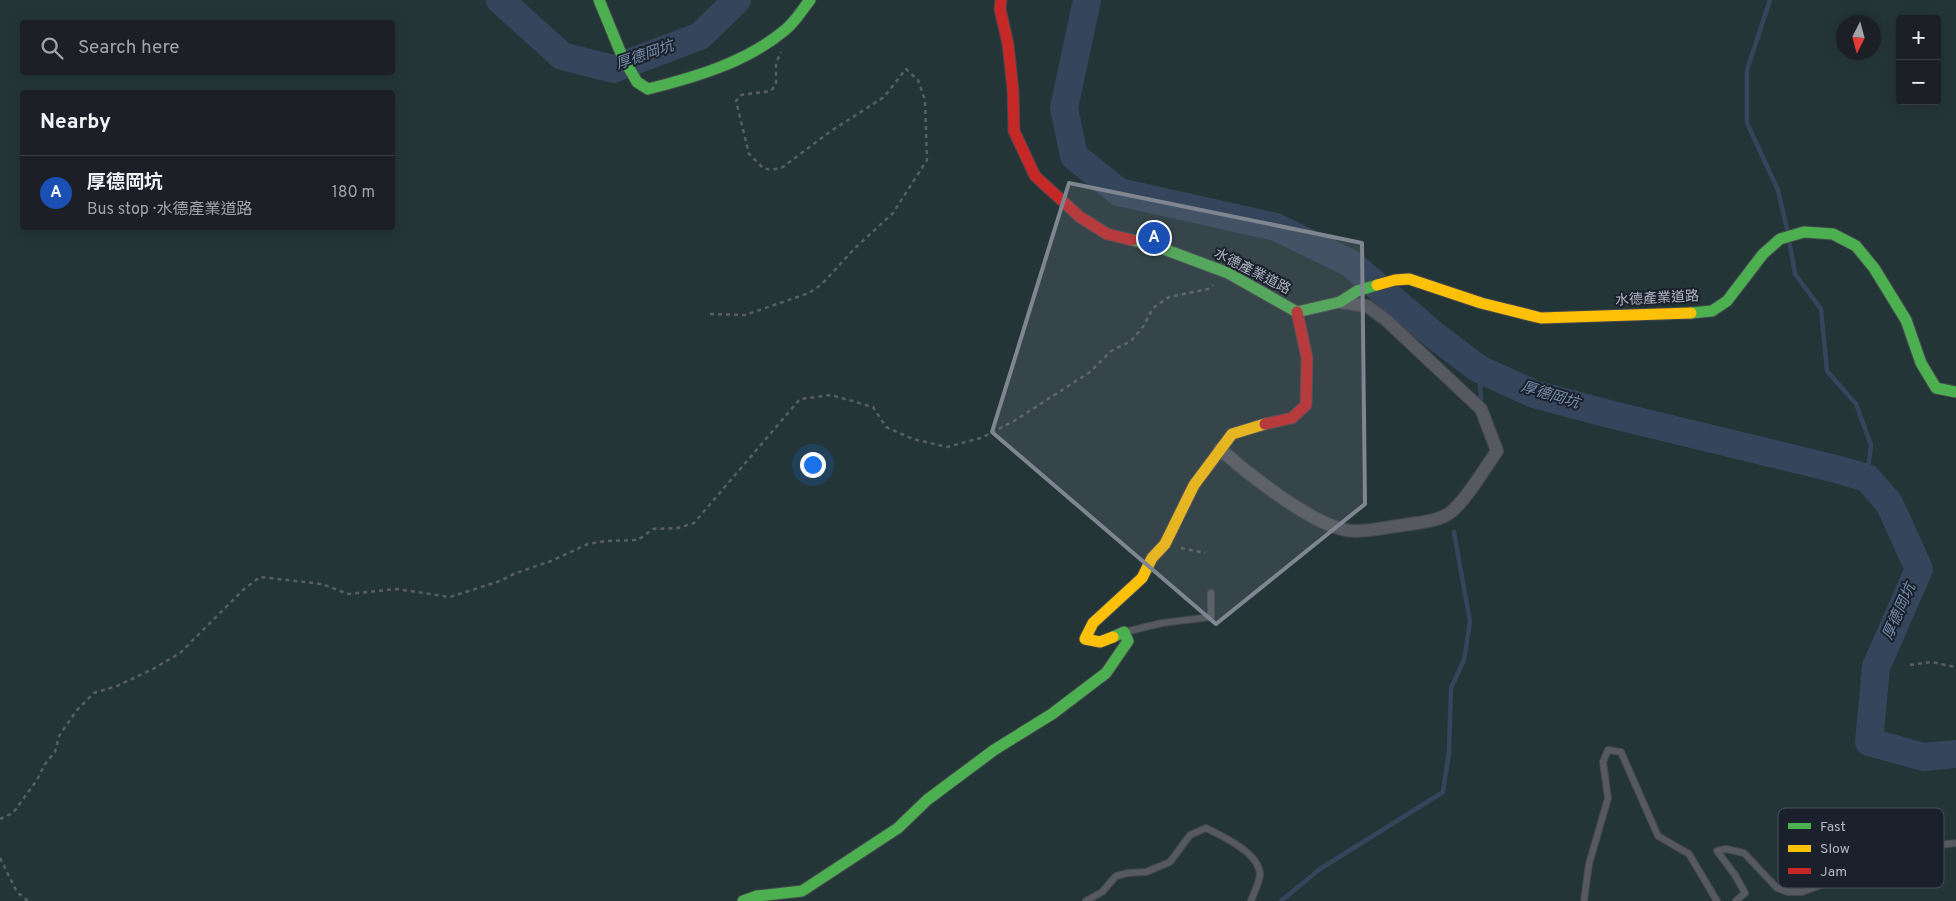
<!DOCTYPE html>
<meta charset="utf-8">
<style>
:root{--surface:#1c2026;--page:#292d32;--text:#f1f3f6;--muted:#a0a3a7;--line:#3a3e43;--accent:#0b8043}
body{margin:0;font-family:Overpass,"Noto Sans TC",sans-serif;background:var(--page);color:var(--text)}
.controls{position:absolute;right:15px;top:15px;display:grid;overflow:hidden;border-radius:5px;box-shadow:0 2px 12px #0003}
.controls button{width:45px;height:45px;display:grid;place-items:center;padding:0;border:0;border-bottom:1px solid var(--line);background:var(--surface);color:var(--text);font:25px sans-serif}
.compass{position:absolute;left:1836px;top:15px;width:45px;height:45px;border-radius:50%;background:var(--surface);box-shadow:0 2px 12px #0003;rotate:186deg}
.you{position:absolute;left:812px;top:464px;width:18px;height:18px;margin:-12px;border:4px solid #fff;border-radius:50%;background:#1a73e8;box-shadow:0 0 0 8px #1a73e833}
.badge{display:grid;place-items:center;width:32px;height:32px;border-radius:50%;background:var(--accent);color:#fff;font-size:16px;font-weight:700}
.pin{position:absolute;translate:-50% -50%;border:2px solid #fff;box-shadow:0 1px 5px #0006}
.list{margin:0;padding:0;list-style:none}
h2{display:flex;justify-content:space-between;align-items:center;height:65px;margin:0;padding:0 20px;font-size:21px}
h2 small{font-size:16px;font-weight:400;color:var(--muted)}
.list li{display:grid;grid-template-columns:32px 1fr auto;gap:15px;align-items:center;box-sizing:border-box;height:75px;padding:0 20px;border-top:1px solid var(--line)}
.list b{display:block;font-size:19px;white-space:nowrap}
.list p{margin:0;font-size:16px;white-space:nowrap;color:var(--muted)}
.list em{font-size:16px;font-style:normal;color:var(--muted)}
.icon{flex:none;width:28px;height:28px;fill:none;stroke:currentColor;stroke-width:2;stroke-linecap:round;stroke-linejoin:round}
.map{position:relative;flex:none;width:1956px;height:901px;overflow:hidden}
.search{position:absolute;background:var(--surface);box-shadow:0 2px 12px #0003;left:20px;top:20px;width:375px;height:55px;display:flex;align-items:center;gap:12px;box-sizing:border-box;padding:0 18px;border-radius:5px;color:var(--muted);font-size:19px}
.panel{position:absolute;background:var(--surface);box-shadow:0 2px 12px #0003;left:20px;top:90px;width:375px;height:140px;border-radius:5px}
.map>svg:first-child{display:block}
</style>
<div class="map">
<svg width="1956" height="901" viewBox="0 0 1956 901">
<rect width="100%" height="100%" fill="#262b32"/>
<path fill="#243538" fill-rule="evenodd" d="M 0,0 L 1956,0 L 1956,901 L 0,901 ZM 1900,19 L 1937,19 L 1937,101 L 1900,101 ZM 22,22 L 392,22 L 392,72 L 22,72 ZM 1844,22 L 1874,22 L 1874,52 L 1844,52 ZM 22,92 L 392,92 L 392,228 L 22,228 Z"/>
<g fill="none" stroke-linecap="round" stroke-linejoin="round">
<g stroke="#35455b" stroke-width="4.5">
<polyline points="1770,0 1747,70 1747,123 1778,190 1787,229"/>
<polyline points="1790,245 1795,274 1821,309 1827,371 1856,404 1871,445 1867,478"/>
<polyline points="1479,369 1481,399"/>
<polyline points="1281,901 1320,869 1443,792 1449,752 1451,688 1464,660 1470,622 1454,532"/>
</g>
<g stroke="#35455b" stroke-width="28">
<polyline points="500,0 562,56 613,69 700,36 737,0"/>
<polyline points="1087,0 1064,108 1074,156 1119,192 1276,227 1350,263 1434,335 1479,369 1534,394 1609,414 1836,469 1867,478 1889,503 1919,569 1876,667 1869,742 1924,757 1956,754"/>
</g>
<defs>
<g id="lane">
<polyline points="1125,632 1162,623 1211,617 1211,593"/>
<path d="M 1086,901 L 1102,892 L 1116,876 L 1128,873 L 1146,872 L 1170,862 L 1190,835 L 1206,828 C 1222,836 1260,853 1260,875 C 1259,883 1254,893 1251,901"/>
<polyline points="1584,901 1589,864 1608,798 1603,762 1608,750 1621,752 1658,836 1689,854 1717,901"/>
<polyline points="1736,901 1745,893 1735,875 1717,851 1726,849 1744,853 1777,888 1788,892 1802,892 1924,847 1956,843"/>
</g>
<path id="street" d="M 1220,449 C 1247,473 1320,532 1355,531 C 1371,531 1388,527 1404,525 C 1420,522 1438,522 1451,512 C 1467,499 1485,468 1497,451 L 1481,409 L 1386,320 L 1367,306 L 1340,302"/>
<g id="fast">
<path d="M 599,0 L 622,56 L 637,82 L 648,89 C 696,77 747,62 785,30 C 795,22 802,10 810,0"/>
<polyline points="1132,240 1153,245 1228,273 1297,312 1340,302 1357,291 1377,285"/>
<polyline points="1691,313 1712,311 1727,301 1763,254 1780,239 1804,232 1833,234 1856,246 1874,268 1906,320 1921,363 1936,388 1956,392"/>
<polyline points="743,901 757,896 802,891 898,828 927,800 994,750 1052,714 1106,673 1128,641 1124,632 1113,637"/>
</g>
<g id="slow">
<polyline points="1377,285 1395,280 1409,279 1481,303 1541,318 1691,313"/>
<polyline points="1113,637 1100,642 1085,639 1093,623 1142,578 1152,558 1165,544 1194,485 1232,434 1265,424"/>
</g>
<g id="jam">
<polyline points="1001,0 1000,9 1008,44 1013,90 1014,131 1035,176 1080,217 1107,234 1132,240"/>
<polyline points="1265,424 1292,418 1306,405 1307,358 1297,312"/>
</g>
</defs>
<use href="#lane" stroke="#44474d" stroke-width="8"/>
<use href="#street" stroke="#44474d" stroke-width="14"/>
<use href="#fast" stroke="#44474d" stroke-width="13"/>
<use href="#slow" stroke="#44474d" stroke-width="13"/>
<use href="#jam" stroke="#44474d" stroke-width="13"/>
<g stroke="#595e64" stroke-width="2.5" stroke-dasharray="4 4" stroke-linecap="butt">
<polyline points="710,314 745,315 809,293 822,284 854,249 893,213 927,160 925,100 918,80 906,69 884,97 831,131 783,167 771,170 763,168 749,154 736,101 741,95 771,91 776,84 776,63 781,52"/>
<polyline points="1181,548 1205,553"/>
<polyline points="1910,665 1931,662 1956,667"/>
<polyline points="0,819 13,813 37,780 45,764 55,752 59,736 77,710 94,693 117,686 153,669 180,653 243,590 260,577 322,584 348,594 397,589 450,597 500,581 516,573 551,561 588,544 606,541 638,540 653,529 678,528 694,523 800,399 831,395 873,407 886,427 913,439 947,447 981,438 1014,421 1090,372 1111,351 1131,341 1143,327 1153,308 1169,297 1208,289 1213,285"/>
<polyline points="0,858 17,892 28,901"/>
</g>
<use href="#lane" stroke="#565960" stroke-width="6"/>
<use href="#street" stroke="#565960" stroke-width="12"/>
<use href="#fast" stroke="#4caf50" stroke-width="11"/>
<use href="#slow" stroke="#ffc107" stroke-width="11"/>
<use href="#jam" stroke="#c62828" stroke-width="11"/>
</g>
<path fill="#7f8691" fill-opacity="0.2" stroke="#7f8691" stroke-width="4" stroke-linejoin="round" d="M 1069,183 L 1362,243 L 1365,504 L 1216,624 L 992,432 Z"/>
<g text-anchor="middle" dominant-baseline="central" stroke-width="4" stroke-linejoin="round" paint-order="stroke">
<g font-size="14" fill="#afb7c4" stroke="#1a212c">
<text transform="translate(1252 272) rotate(27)">水德產業道路</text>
<text transform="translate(1657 299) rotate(-3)">水德產業道路</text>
</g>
<g font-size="15" font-style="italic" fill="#788eab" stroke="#1a212c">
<text transform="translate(645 56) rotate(-19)">厚德岡坑</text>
<text transform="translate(1550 396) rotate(17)">厚德岡坑</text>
<text transform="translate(1900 612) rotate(-66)">厚德岡坑</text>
</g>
</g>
<rect x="1778" y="808" width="166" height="80" rx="8" fill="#1a212c" stroke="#474e5a" stroke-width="1"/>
<rect x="1788" y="823" width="23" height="6" fill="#4caf50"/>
<rect x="1788" y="845" width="23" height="7" fill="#ffc107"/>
<rect x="1788" y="868" width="23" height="6" fill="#c62828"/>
<g font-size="14" fill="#afb7c4">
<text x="1820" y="831">Fast</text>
<text x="1820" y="853">Slow</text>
<text x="1820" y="876">Jam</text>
</g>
</svg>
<div class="controls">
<button>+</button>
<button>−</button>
</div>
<svg class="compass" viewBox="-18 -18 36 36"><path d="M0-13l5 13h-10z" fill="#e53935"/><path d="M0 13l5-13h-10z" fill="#a0a3a7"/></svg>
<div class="you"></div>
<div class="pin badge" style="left:1154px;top:238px;background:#1a4fb4">A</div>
<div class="search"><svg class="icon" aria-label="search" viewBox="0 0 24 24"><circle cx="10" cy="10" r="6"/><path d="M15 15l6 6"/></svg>Search here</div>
<section class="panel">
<h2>Nearby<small></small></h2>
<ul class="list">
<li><span class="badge" style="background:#1a4fb4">A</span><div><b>厚德岡坑</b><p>Bus stop · 水德產業道路</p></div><em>180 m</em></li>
</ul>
</section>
</div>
